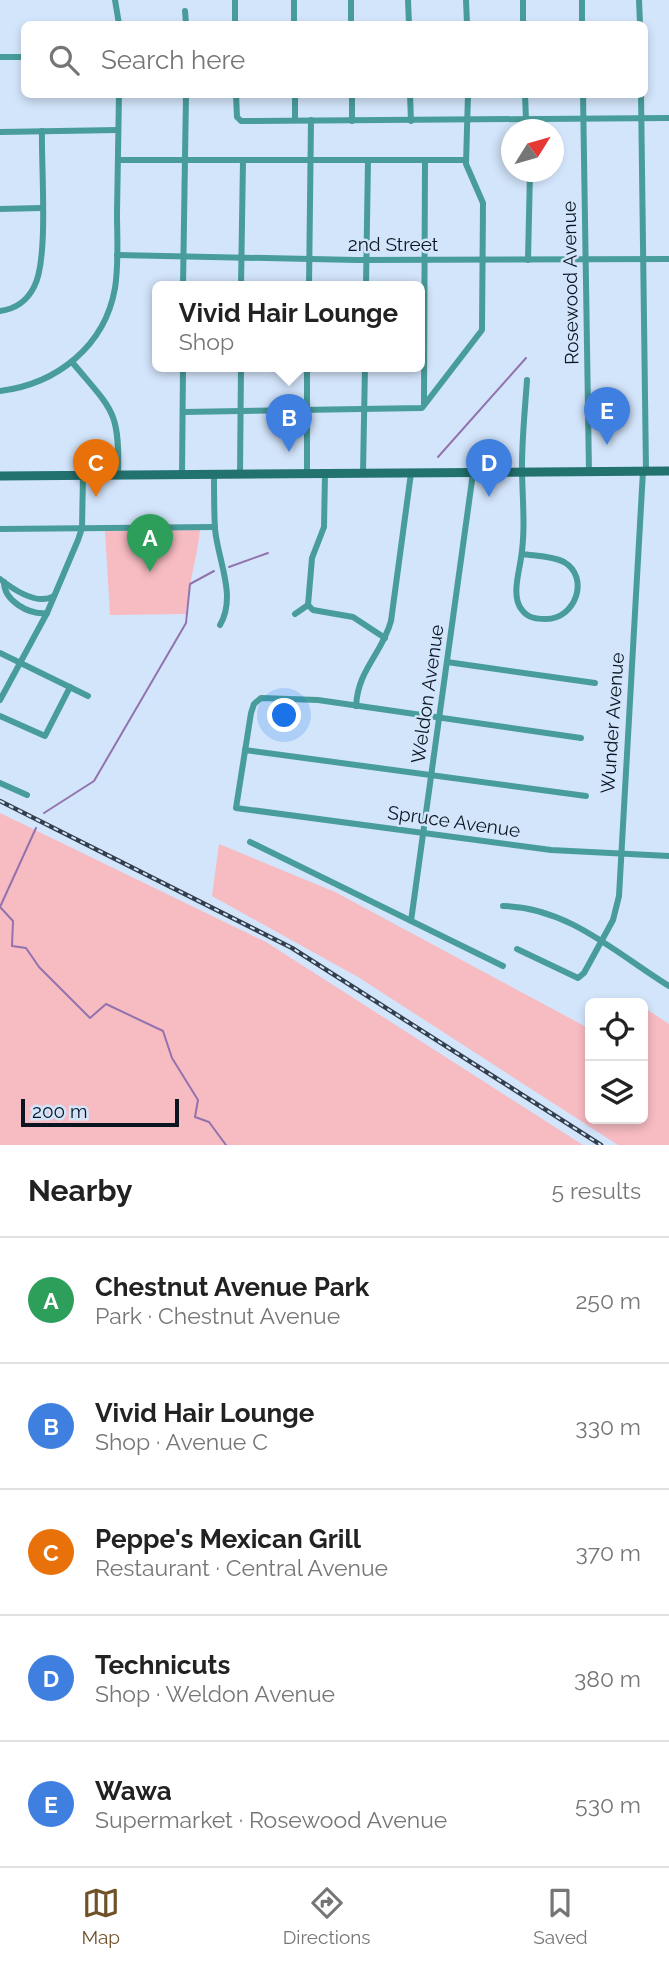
<!DOCTYPE html>
<meta charset="utf-8">
<style>
:root{--surface:#fff;--page:#f6f6f6;--text:#222;--muted:#767676;--line:#e0e0e0;--accent:#715127}
body{margin:0;font-family:Raleway,sans-serif;background:var(--page);color:var(--text)}
.controls{position:absolute;right:21px;bottom:21px;display:grid;overflow:hidden;border-radius:10px;box-shadow:0 4px 10px #0003}
.controls button{width:63px;height:63px;display:grid;place-items:center;padding:0;border:0;border-bottom:2px solid var(--line);background:var(--surface);color:var(--text);font:35px sans-serif}
.compass{position:absolute;left:501px;top:119px;width:63px;height:63px;border-radius:50%;background:var(--surface);box-shadow:0 4px 10px #0003;rotate:53deg}
.scale{position:absolute;left:21px;bottom:18px;width:158px;box-sizing:border-box;padding-left:7px;border:4px solid #0a1521;border-top:0;font-size:19px;line-height:24px;white-space:nowrap;color:#0a1521;-webkit-text-stroke:5px #d3e5fb;paint-order:stroke}
.you{position:absolute;left:285px;top:716px;width:24px;height:24px;margin:-18px;border:5px solid #fff;border-radius:50%;background:#1a73e8;box-shadow:0 0 0 10px #1a73e833}
.badge{display:grid;place-items:center;width:46px;height:46px;border-radius:50%;background:var(--accent);color:#fff;font-size:23px;font-weight:700}
.pin{position:absolute;translate:-50% -58px;filter:drop-shadow(0 2px 4px #0008)}
.pin::after{content:'';position:absolute;top:37px;width:24px;height:21px;background:inherit;clip-path:polygon(0 0,100% 0,50% 100%)}
.popup{position:absolute;left:152px;top:281px;width:273px;height:91px;box-sizing:border-box;display:grid;place-content:center;border-radius:10px;background:var(--surface);filter:drop-shadow(0 2px 5px #0005);font-size:23px;white-space:nowrap;color:var(--muted)}
.popup b{font-size:26px;color:var(--text)}
.popup::after{content:'';position:absolute;left:50%;top:100%;margin-left:-14px;border:14px solid transparent;border-top-color:var(--surface)}
.list{margin:0;padding:0;list-style:none}
h2{display:flex;justify-content:space-between;align-items:center;height:91px;margin:0;padding:0 28px;font-size:30px}
h2 small{font-size:23px;font-weight:400;color:var(--muted)}
.list li{display:grid;grid-template-columns:46px 1fr auto;gap:21px;align-items:center;box-sizing:border-box;height:126px;padding:0 28px;border-top:2px solid var(--line)}
.list b{display:block;font-size:26px;white-space:nowrap}
.list p{margin:0;font-size:23px;white-space:nowrap;color:var(--muted)}
.list em{font-size:23px;font-style:normal;color:var(--muted)}
.icon{flex:none;width:38px;height:38px;fill:none;stroke:currentColor;stroke-width:2;stroke-linecap:round;stroke-linejoin:round}
.map{position:relative;flex:none;width:669px;height:1145px;overflow:hidden}
.search{position:absolute;background:var(--surface);box-shadow:0 4px 10px #0003;left:21px;right:21px;top:21px;height:77px;display:flex;align-items:center;gap:18px;box-sizing:border-box;padding:0 24px;border-radius:10px;color:var(--muted);font-size:26px}
.sheet{height:721px;background:var(--surface)}
nav{display:flex;justify-content:space-around;align-items:center;box-sizing:border-box;height:98px;border-top:2px solid var(--line);background:var(--surface);font-size:19px;color:var(--muted)}
nav a{display:grid;justify-items:center;gap:4px}
nav .on{color:var(--accent)}
.map>svg:first-child{display:block}
</style>
<div class="map">
<svg width="669" height="1145" viewBox="0 0 669 1145">
<rect width="100%" height="100%" fill="#d3e5fb"/>
<g fill="#f7bbc2">
<path d="M 200,530 C 197,559 188,585 186,614 L 110,615 L 105,531 Z"/>
<polygon points="0,813 266,942 583,1145 0,1145"/>
<polygon points="219,844 335,892 590,1029 590,1119 643,1119 643,1007 669,1024 669,1145 618,1145 358,977 212,896"/>
</g>
<g fill="none" stroke-linecap="round" stroke-linejoin="round">
<g stroke="#9273ae" stroke-width="2">
<polyline points="438,457 526,358"/>
<polyline points="229,567 268,553"/>
<polyline points="44,813 94,781 186,623 190,584 214,571"/>
<polyline points="36,828 0,907 13,921 12,946 26,948 39,967 90,1018 106,1004 163,1031 172,1058 198,1100 195,1117 209,1122 226,1145"/>
</g>
<g stroke="#489d9a" stroke-width="6">
<polyline points="115,0 119,24"/>
<polyline points="235,0 235,24"/>
<polyline points="294,0 294,24"/>
<polyline points="351,0 351,24"/>
<polyline points="408,0 409,24"/>
<polyline points="466,0 467,24"/>
<polyline points="582,0 582,24"/>
<polyline points="639,0 640,24"/>
<polyline points="185,11 186,24"/>
<polyline points="523,24 523,0"/>
<polyline points="0,57 24,57"/>
<polyline points="236,94 237,117 241,121 669,118"/>
<polyline points="295,94 295,120"/>
<polyline points="352,94 352,121"/>
<polyline points="410,94 411,121"/>
<polyline points="525,94 526,120"/>
<polyline points="583,94 589,472"/>
<polyline points="641,94 646,471"/>
<polyline points="0,132 118,130"/>
<polyline points="118,160 466,160"/>
<polyline points="0,209 41,208"/>
<polyline points="117,255 357,260 669,259"/>
<polyline points="528,260 530,172"/>
<polyline points="183,286 186,94"/>
<polyline points="241,286 243,160"/>
<polyline points="309,286 311,120"/>
<polyline points="366,286 368,160"/>
<path d="M 0,311 C 15,309 27,301 34,287 C 49,260 41,167 42,131"/>
<path d="M 72,362 C 112,410 120,410 118,475"/>
<path d="M 0,391 C 57,384 105,346 115,288 C 119,263 117,237 117,213 C 118,173 118,134 119,94"/>
<polyline points="424,403 425,160"/>
<polyline points="183,412 422,408 482,330 483,203 466,164 468,94"/>
<polyline points="363,473 365,366"/>
<polyline points="240,474 241,366"/>
<polyline points="307,474 307,366"/>
<polyline points="182,475 183,366"/>
<path d="M 214,475 C 214,493 214,511 215,529 C 218,561 237,596 220,625"/>
<polyline points="0,529 215,527"/>
<path d="M 522,554 C 535,556 553,556 564,562 C 590,577 576,619 546,619 C 536,619 528,618 522,610 C 511,597 519,573 521,558 C 526,527 522,497 522,466 C 522,438 525,409 527,380"/>
<path d="M 0,579 C 14,590 37,606 54,596"/>
<path d="M 4,582 C 4,601 29,615 47,613"/>
<polyline points="308,605 312,558 324,527 325,474"/>
<polyline points="308,605 313,610 353,617 385,638"/>
<polyline points="295,614 308,605"/>
<polyline points="0,653 88,696"/>
<polyline points="447,662 595,683"/>
<polyline points="0,700 47,613 78,540 82,528 83,475"/>
<path d="M 356,706 C 358,669 382,654 391,621 L 411,473"/>
<polyline points="0,716 45,736 70,687"/>
<polyline points="581,738 318,700 261,698 254,704 251,713 236,808 551,850 669,856"/>
<polyline points="245,750 586,796"/>
<polyline points="0,783 27,795"/>
<polyline points="250,842 503,966"/>
<path d="M 503,906 C 568,907 617,954 669,986"/>
<polyline points="411,921 473,473"/>
<polyline points="517,949 578,978 584,973 613,920 619,896 643,471"/>
</g>
<polyline stroke="#22726f" stroke-width="9" points="0,476 669,471"/>
<defs>
<polyline id="rail" points="0,801 292,948 601,1145"/>
</defs>
<use href="#rail" stroke="#323e4c" stroke-width="4.5"/>
<use href="#rail" stroke="#d3e5fb" stroke-width="2" stroke-dasharray="5" stroke-linecap="butt"/>
</g>
<g text-anchor="middle" dominant-baseline="central" stroke-width="5" stroke-linejoin="round" paint-order="stroke">
<g font-size="19" fill="#0a1521" stroke="#d3e5fb">
<text x="393" y="244">2nd Street</text>
<text transform="translate(570 283) rotate(-91)">Rosewood Avenue</text>
<text transform="translate(427 694) rotate(-82)">Weldon Avenue</text>
<text transform="translate(612 723) rotate(-86)">Wunder Avenue</text>
<text transform="translate(454 821) rotate(8)">Spruce Avenue</text>
</g>
</g>
</svg>
<div class="controls">
<button><svg class="icon" aria-label="locate" viewBox="0 0 24 24"><circle cx="12" cy="12" r="6"/><path d="M12 2v4M12 18v4M2 12h4M18 12h4"/></svg></button>
<button><svg class="icon" aria-label="layers" viewBox="0 0 24 24"><path d="M12 4l9 5-9 5-9-5zM3 14l9 5 9-5"/></svg></button>
</div>
<svg class="compass" viewBox="-18 -18 36 36"><path d="M0-13l5 13h-10z" fill="#e53935"/><path d="M0 13l5-13h-10z" fill="#767676"/></svg>
<div class="scale">200 m</div>
<div class="you"></div>
<div class="pin badge" style="left:150px;top:572px;background:#2e9e5b">A</div>
<div class="pin badge" style="left:289px;top:452px;background:#3f7fe0">B</div>
<div class="popup"><b>Vivid Hair Lounge</b>Shop</div>
<div class="pin badge" style="left:96px;top:497px;background:#e8710a">C</div>
<div class="pin badge" style="left:489px;top:497px;background:#3f7fe0">D</div>
<div class="pin badge" style="left:607px;top:445px;background:#3f7fe0">E</div>
<div class="search"><svg class="icon" aria-label="search" viewBox="0 0 24 24"><circle cx="10" cy="10" r="6"/><path d="M15 15l6 6"/></svg>Search here</div>
</div>
<section class="sheet">
<h2>Nearby<small>5 results</small></h2>
<ul class="list">
<li><span class="badge" style="background:#2e9e5b">A</span><div><b>Chestnut Avenue Park</b><p>Park · Chestnut Avenue</p></div><em>250 m</em></li>
<li><span class="badge" style="background:#3f7fe0">B</span><div><b>Vivid Hair Lounge</b><p>Shop · Avenue C</p></div><em>330 m</em></li>
<li><span class="badge" style="background:#e8710a">C</span><div><b>Peppe's Mexican Grill</b><p>Restaurant · Central Avenue</p></div><em>370 m</em></li>
<li><span class="badge" style="background:#3f7fe0">D</span><div><b>Technicuts</b><p>Shop · Weldon Avenue</p></div><em>380 m</em></li>
<li><span class="badge" style="background:#3f7fe0">E</span><div><b>Wawa</b><p>Supermarket · Rosewood Avenue</p></div><em>530 m</em></li>
</ul>
</section>
<nav>
<a class="on"><svg class="icon" aria-label="map" viewBox="0 0 24 24"><path d="M3 6l6-2 6 2 6-2v14l-6 2-6-2-6 2zM9 4v14M15 6v14"/></svg>Map</a>
<a><svg class="icon" aria-label="directions" viewBox="0 0 24 24"><path d="M12 3l9 9-9 9-9-9zM9 14v-3h6M13 9l2 2-2 2"/></svg>Directions</a>
<a><svg class="icon" aria-label="saved" viewBox="0 0 24 24"><path d="M7 4h10v16l-5-4-5 4z"/></svg>Saved</a>
</nav>
